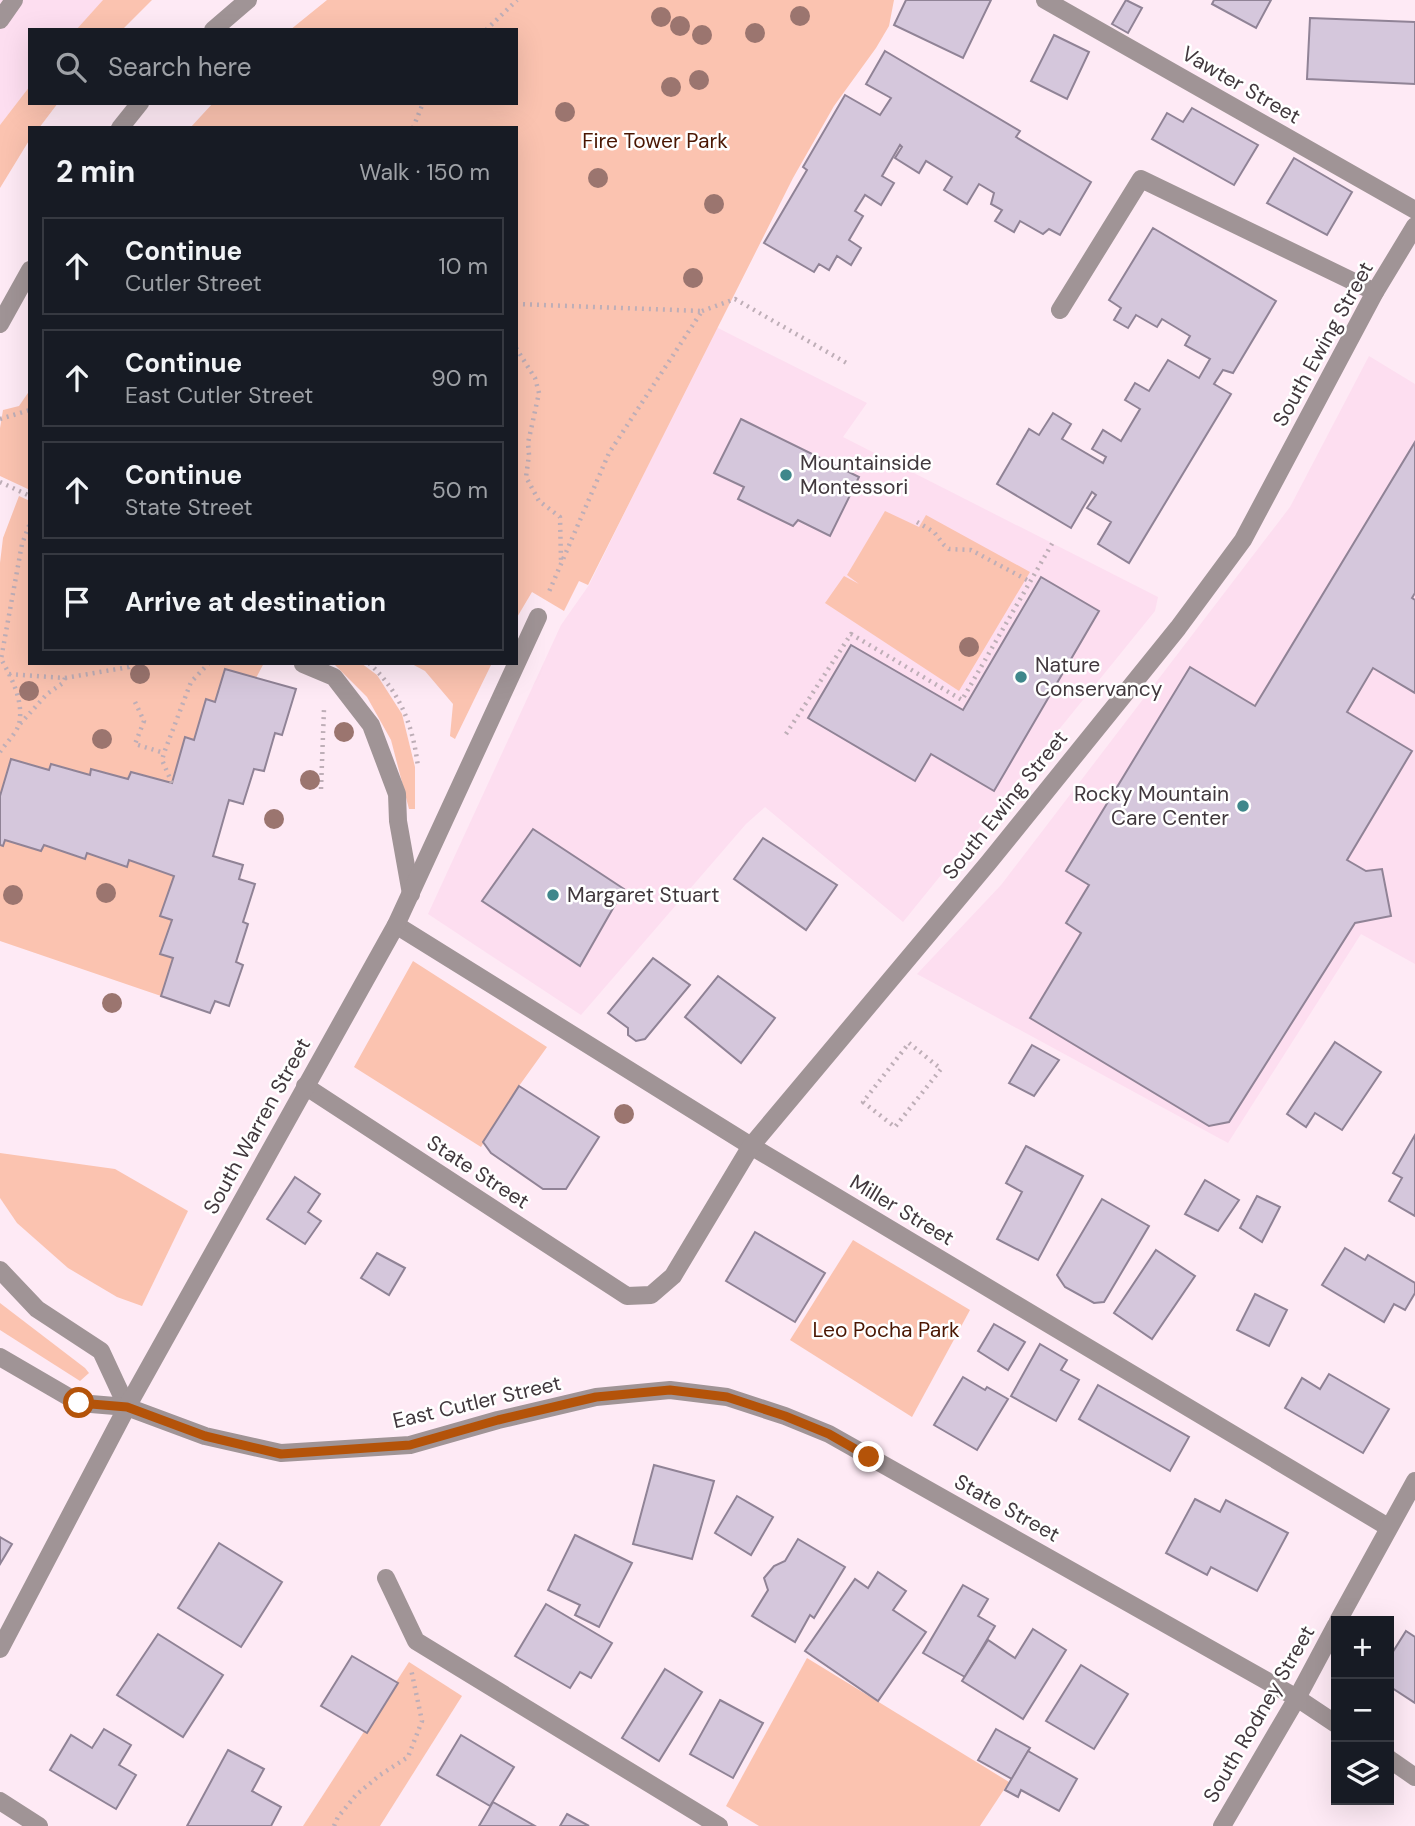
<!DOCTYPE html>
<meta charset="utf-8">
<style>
:root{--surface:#171b24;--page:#20242c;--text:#f1f3f6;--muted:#9ea1a6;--line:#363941}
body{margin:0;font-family:"DM Sans",sans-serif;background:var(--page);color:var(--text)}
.controls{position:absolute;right:21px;bottom:21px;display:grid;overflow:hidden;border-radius:0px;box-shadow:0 7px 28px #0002}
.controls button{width:63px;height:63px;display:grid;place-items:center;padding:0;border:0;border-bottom:2px solid var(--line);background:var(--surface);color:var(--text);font:35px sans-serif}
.stop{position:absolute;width:21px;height:21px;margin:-16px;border:5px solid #b45309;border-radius:50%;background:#fff}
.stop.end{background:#b45309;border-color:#fff;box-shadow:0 2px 7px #0008}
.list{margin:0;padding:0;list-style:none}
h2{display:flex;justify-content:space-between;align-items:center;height:91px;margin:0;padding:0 28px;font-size:30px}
h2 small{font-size:23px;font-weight:400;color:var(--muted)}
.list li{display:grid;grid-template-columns:46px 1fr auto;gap:21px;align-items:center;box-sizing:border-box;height:98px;margin:0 14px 14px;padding:0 14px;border:2px solid var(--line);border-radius:0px}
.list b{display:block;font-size:26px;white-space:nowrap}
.list p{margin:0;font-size:23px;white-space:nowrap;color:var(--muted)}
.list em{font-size:23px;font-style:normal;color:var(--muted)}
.icon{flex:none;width:38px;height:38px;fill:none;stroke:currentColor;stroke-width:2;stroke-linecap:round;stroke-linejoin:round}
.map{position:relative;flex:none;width:1415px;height:1826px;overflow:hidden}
.search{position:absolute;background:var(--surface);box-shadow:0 7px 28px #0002;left:28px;top:28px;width:490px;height:77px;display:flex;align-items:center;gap:18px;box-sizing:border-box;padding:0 24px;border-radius:0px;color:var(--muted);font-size:26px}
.panel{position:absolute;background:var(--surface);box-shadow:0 7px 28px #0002;left:28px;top:126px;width:490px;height:539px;border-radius:0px}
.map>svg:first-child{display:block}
</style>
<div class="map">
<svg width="1415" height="1826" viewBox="0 0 1415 1826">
<rect width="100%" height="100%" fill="#feeaf5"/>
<g fill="#fddef0">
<polygon points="0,0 104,0 76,30 30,30 30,86 0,125"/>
<polygon points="716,327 867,403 843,437 1158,597 1155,611 903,922 765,807 746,824 581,1015 428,914 561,625 589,585"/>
<polygon points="1369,356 1415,384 1415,964 1361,934 1228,1143 917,974 1001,885 1290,507"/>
</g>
<g fill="#fbc3b0">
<polygon points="103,0 152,0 122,30 76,30"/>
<polygon points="327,0 894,0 889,26 876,48 834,106 793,178 588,585 579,581 564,611 532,592 516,619 516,128 190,128 213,103 516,103 516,30 290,30"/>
<polygon points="30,86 30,103 58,103 39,128 30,128 30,139 0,188 0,125"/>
<polygon points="30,390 30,490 0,476 0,428 3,410 19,406"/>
<polygon points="19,496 30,501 30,663 264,663 256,678 215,702 206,700 194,740 186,737 172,783 131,772 128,779 92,769 90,775 52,764 49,770 11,759 0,796 0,563 3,538"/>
<polygon points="885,511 919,527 926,515 1030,572 959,691 825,603 844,576 859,584 847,575"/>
<polygon points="333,663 361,663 377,675 402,714 415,767 415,809 409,809 391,740 367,697"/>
<polygon points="410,663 492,663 455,739 450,736 453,704 425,671"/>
<polygon points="5,840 40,851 44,845 84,859 87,853 127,867 129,860 174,876 160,915 172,920 160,954 173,958 161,996 0,941 0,845 3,846"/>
<polygon points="413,961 547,1047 519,1086 481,1147 354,1067"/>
<polygon points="0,1153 115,1169 188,1211 142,1306 117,1297 68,1268 17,1223 0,1198"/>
<polygon points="853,1240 970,1310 912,1417 790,1340"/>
<polygon points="0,1303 85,1368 89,1373 80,1381 0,1330"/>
<polygon points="807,1658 1009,1782 980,1826 759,1826 726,1806"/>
<polygon points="409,1662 462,1696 380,1826 303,1826"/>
</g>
<g fill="#d5c7dc" stroke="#908396" stroke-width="2">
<polygon points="906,0 991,0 963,58 894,25"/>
<polygon points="1126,0 1142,8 1128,33 1112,24"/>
<polygon points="1214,0 1271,0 1256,28 1212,4"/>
<polygon points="1310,18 1415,22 1415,84 1307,79"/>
<polygon points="1054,35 1089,52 1067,99 1031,81"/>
<polygon points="885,51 1020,131 1016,137 1091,182 1060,235 1049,229 1043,234 1020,221 1014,232 995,221 1002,210 991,204 994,193 979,184 967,204 944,190 952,177 926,161 919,173 895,158 902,147 900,145 882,176 894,183 881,205 865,195 855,211 863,216 849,240 861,248 851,265 837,256 829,270 819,264 814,272 764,243 807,170 803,167 845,95 880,115 891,98 866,84"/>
<polygon points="1192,108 1258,145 1234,185 1152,139 1167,113 1183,122"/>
<polygon points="1294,158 1352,192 1327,235 1267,203"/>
<polygon points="1153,228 1276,301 1233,373 1223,370 1214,384 1231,394 1129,563 1098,544 1111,522 1087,508 1096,495 1092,492 1071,528 997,484 1029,429 1039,435 1053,413 1071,424 1062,439 1103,463 1106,457 1092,449 1103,430 1121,441 1140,409 1125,400 1135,383 1149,391 1168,360 1199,378 1210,359 1185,345 1190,336 1162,319 1157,327 1136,315 1128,328 1114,320 1121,308 1109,300"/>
<polygon points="741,419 859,477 830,536 798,520 793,526 738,499 744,487 714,473"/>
<polygon points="1415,442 1415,593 1412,598 1415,600 1415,693 1373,668 1347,712 1412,751 1347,860 1366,871 1382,869 1391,916 1355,923 1229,1122 1209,1126 1030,1018 1081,933 1066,923 1089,885 1066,871 1190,667 1255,706"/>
<polygon points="1041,577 1099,611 994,791 931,754 915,781 808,718 851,645 963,710"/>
<polygon points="225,669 296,689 282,735 275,733 264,771 254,769 243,804 229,800 213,856 243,865 239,879 255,884 243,922 248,924 236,962 243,965 229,1006 215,1001 210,1013 161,996 173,958 160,954 172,920 160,916 174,876 129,860 127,867 87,853 85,859 44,845 41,851 5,840 3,846 0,845 0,796 11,759 49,770 51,764 90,775 91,769 128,779 131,772 172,783 185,737 194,740 206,699 215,702"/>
<polygon points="533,829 624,889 580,966 482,901"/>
<polygon points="763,838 837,885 806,930 734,879"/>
<polygon points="653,958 690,985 645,1039 636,1041 628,1035 628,1028 608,1013"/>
<polygon points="718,976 775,1018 741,1063 685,1017"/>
<polygon points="1335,1042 1381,1072 1342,1130 1315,1113 1306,1127 1287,1114"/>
<polygon points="1032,1045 1059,1060 1034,1096 1009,1083"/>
<polygon points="519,1086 599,1137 566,1189 543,1189 491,1153 483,1142"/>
<polygon points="1415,1135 1415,1216 1389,1201 1402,1178 1393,1173"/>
<polygon points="1026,1146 1083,1176 1038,1260 997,1239 1022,1192 1006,1183"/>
<polygon points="295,1177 320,1194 308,1212 321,1221 305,1244 267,1219"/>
<polygon points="1205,1180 1239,1200 1218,1231 1185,1214"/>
<polygon points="1257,1196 1280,1207 1262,1242 1240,1228"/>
<polygon points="1102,1199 1149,1226 1104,1302 1094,1303 1065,1287 1057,1275"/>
<polygon points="755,1232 825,1273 795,1322 726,1281"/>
<polygon points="1345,1248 1365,1260 1368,1255 1415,1283 1415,1293 1405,1310 1394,1304 1384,1322 1322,1285"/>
<polygon points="1156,1250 1195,1276 1152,1339 1114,1313"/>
<polygon points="377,1253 405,1268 389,1295 361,1278"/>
<polygon points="1255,1294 1287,1310 1269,1346 1237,1330"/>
<polygon points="994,1324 1025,1342 1008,1370 978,1351"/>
<polygon points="1040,1344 1067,1360 1061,1370 1079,1380 1056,1421 1011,1396"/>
<polygon points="1329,1374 1389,1409 1363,1453 1285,1408 1302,1378 1320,1389"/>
<polygon points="963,1377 985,1390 987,1387 1008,1399 977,1450 934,1425"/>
<polygon points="1098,1385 1189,1437 1170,1471 1079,1419"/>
<polygon points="654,1465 714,1481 692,1559 633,1544"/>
<polygon points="737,1496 773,1517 751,1555 715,1533"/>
<polygon points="1195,1499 1220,1512 1226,1500 1288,1533 1257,1591 1211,1567 1207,1575 1166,1553"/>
<polygon points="575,1535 632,1563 599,1627 575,1615 580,1605 548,1590"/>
<polygon points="0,1537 12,1544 0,1564"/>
<polygon points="798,1539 845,1567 814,1618 810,1615 795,1642 752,1616 768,1590 764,1578 774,1566 785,1561"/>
<polygon points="219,1543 282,1582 241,1647 178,1608"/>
<polygon points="878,1572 906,1591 893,1610 926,1632 878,1701 805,1651 855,1579 868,1588"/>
<polygon points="963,1585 988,1599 978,1616 995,1626 965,1677 923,1653"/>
<polygon points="546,1604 612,1643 591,1678 580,1672 570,1688 515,1656"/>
<polygon points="1033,1629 1066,1650 1023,1719 962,1681 988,1640 1015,1658"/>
<polygon points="1406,1631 1415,1637 1415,1703 1389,1686 1389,1658"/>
<polygon points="158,1634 223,1675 183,1737 117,1695"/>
<polygon points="352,1656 398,1683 367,1733 321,1706"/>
<polygon points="1081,1665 1128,1694 1094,1749 1046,1721"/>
<polygon points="665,1669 702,1692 659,1761 622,1738"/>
<polygon points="720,1700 763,1723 733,1778 690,1754"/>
<polygon points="104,1729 131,1745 119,1765 136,1775 116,1809 50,1770 71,1735 92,1748"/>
<polygon points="996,1729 1030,1748 1012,1779 978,1760"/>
<polygon points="461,1735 514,1767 490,1806 437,1775"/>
<polygon points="228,1750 264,1769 252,1791 281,1807 271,1826 187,1826"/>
<polygon points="1028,1751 1077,1779 1059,1811 1021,1790 1018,1797 1005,1790"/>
<polygon points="493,1802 535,1826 479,1826"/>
<polygon points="567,1814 589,1826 560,1826"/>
</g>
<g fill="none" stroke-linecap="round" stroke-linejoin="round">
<g stroke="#beaeb7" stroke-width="4.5" stroke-dasharray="2 5" stroke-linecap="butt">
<polyline points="486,30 517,0"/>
<polyline points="413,128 423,103"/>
<polyline points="516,304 702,311 609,453 548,594"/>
<polyline points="702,311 735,299 850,365"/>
<polyline points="516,348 535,378 539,393 528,443 529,455 526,477 539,501 560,517 561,561"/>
<polyline points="0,419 30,410"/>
<polyline points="0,482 30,496"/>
<polyline points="917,522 934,532 944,545 949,549 971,550 1029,581"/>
<path d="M 369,663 C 400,692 413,725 418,767"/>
<polyline points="9,674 65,678 63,683 47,694 20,724"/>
<polyline points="65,678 129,667 133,663"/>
<polyline points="135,702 144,721 135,744 164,753"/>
<polyline points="786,734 851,634 962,700 1053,542"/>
<path d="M 0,752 C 5,744 16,734 19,724 C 24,702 12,678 1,659 L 22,544 L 30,523"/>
<polyline points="172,783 162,760 164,753 191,682 209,663"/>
<polyline points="321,789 324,709"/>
<polygon points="909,1043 941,1069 895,1127 863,1102"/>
<polyline points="334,1826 338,1817 356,1795 380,1775 408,1757 422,1721 411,1669"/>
</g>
<g stroke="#a09496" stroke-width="18">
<polyline points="1045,0 1415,210"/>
<polyline points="0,20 14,0"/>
<polyline points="213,30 248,0"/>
<polyline points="120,128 140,103"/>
<polyline points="1060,310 1141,179 1375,292"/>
<polyline points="0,324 30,270"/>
<polyline points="303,664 334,677 371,725 397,794 398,821 411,894"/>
<polyline points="396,925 751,1146 1388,1527"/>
<polyline points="305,1086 627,1296 651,1295 673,1276 751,1146 989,862 1178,628 1243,540 1375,292 1415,226"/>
<polyline points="0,1270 37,1309 101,1351 127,1407"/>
<polyline points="0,1357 79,1403 127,1407 205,1436 281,1453 410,1445 498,1420 596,1397 670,1390 727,1397 785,1416 829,1434 1297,1698 1336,1724"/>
<polyline points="386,1578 416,1641 719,1826"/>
<polyline points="1338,1621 1415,1481"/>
<polyline points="0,1649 127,1407 396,925 538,617"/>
<polyline points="1389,1759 1415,1777"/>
<polyline points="0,1801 39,1826"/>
<polyline points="1222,1826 1297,1698 1336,1625"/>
</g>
</g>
<g fill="#9b756f">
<circle cx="800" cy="16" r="10"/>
<circle cx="661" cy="17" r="10"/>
<circle cx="680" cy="26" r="10"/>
<circle cx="755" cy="33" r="10"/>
<circle cx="702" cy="35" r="10"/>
<circle cx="699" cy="80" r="10"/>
<circle cx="671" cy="87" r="10"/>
<circle cx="565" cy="112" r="10"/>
<circle cx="598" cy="178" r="10"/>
<circle cx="714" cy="204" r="10"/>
<circle cx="693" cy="278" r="10"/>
<circle cx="969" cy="647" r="10"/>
<circle cx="140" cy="674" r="10"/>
<circle cx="29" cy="691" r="10"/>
<circle cx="344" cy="732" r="10"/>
<circle cx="102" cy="739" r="10"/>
<circle cx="310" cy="780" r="10"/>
<circle cx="274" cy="819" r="10"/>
<circle cx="106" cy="893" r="10"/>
<circle cx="13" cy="895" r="10"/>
<circle cx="112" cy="1003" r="10"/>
<circle cx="624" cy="1114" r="10"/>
</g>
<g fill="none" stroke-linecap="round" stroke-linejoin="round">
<polyline stroke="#b45309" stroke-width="9" points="79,1403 127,1407 205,1436 281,1454 410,1445 498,1420 596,1397 670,1390 727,1397 785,1416 829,1434 869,1457"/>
</g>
<g fill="#3f878b" stroke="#fff" stroke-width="2.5">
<circle cx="786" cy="475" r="7"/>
<circle cx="1021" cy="677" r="7"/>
<circle cx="1243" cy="806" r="7"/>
<circle cx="553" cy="895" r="7"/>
</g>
<g text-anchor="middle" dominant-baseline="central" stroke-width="5" stroke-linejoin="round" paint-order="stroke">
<g font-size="21" fill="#41383d" stroke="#fff">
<text transform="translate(1241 85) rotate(30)">Vawter Street</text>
<text transform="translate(1323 344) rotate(-61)">South Ewing Street</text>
<text transform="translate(1005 805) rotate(-51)">South Ewing Street</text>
<text transform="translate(257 1126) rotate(-61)">South Warren Street</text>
<text transform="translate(478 1172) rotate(33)">State Street</text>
<text transform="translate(902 1210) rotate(31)">Miller Street</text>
<text transform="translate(477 1402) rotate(-13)">East Cutler Street</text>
<text transform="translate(1007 1508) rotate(29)">State Street</text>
<text transform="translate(1259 1714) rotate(-60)">South Rodney Street</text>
</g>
<g font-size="21" fill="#4a1602" stroke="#fff">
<text x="655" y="141">Fire Tower Park</text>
<text x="886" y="1330">Leo Pocha Park</text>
</g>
<g font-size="21" fill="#41383d" stroke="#fff" text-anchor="start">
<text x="800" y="463">Mountainside<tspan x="800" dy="24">Montessori</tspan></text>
<text x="1035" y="665">Nature<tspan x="1035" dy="24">Conservancy</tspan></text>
<text x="1229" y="794" text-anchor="end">Rocky Mountain<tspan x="1229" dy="24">Care Center</tspan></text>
<text x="567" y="895">Margaret Stuart</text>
</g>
</g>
</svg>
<div class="controls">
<button>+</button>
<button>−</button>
<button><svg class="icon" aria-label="layers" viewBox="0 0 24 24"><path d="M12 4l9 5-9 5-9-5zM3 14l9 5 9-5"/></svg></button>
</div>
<div class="stop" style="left:79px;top:1403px"></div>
<div class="stop end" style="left:869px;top:1457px"></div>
<div class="search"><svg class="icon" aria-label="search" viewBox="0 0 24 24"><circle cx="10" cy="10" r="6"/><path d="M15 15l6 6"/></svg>Search here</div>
<section class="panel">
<h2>2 min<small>Walk · 150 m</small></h2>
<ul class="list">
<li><svg class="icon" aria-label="ahead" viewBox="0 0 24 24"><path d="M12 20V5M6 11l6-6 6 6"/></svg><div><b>Continue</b><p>Cutler Street</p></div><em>10 m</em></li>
<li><svg class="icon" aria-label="ahead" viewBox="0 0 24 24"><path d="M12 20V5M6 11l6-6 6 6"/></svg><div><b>Continue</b><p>East Cutler Street</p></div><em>90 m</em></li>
<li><svg class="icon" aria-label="ahead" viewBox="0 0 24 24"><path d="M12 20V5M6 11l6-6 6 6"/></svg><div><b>Continue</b><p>State Street</p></div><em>50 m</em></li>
<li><svg class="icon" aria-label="arrive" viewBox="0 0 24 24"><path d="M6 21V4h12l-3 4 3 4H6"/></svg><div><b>Arrive at destination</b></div></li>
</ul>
</section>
</div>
